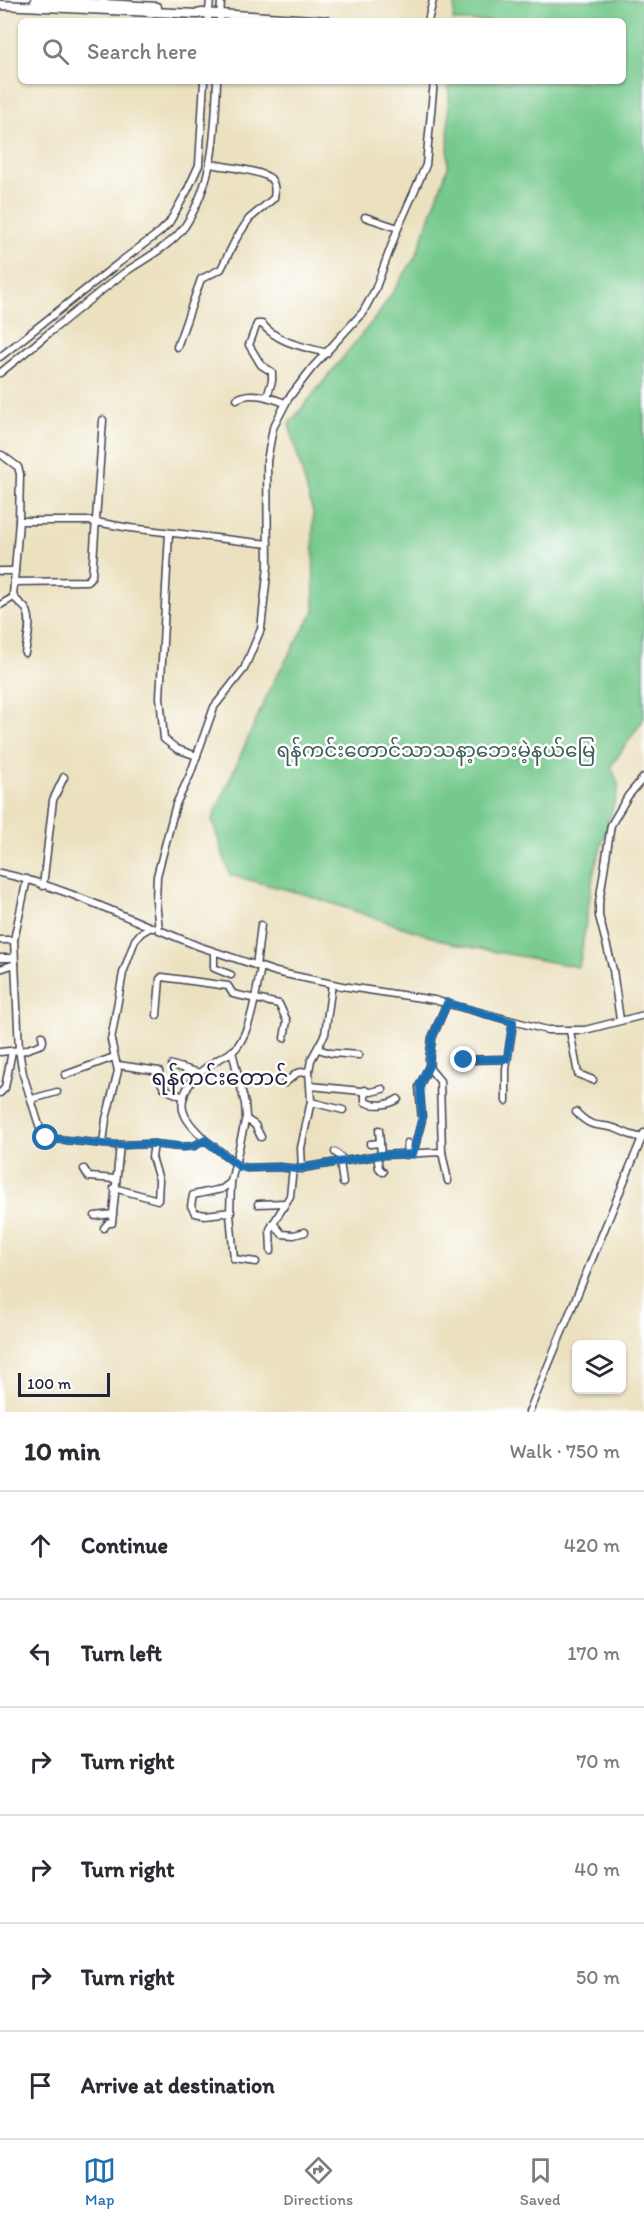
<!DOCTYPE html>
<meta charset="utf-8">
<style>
:root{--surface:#fff;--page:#f7f7f7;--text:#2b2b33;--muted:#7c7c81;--line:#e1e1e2;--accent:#1f6fb2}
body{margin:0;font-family:Itim,"Noto Sans Myanmar",sans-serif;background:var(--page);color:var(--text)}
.controls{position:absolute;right:18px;bottom:18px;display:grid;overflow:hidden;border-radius:9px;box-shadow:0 2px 4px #0004}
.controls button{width:54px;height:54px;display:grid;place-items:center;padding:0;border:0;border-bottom:2px solid var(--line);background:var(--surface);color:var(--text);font:30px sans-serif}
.scale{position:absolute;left:18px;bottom:15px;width:92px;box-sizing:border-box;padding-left:6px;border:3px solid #22223b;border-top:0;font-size:16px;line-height:21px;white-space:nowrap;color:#22223b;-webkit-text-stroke:4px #fff;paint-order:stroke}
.stop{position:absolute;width:18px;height:18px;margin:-14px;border:4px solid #1f6fb2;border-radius:50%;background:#fff}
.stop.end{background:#1f6fb2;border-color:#fff;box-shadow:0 2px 6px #0008}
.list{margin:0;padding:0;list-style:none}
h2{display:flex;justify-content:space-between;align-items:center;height:78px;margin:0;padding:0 24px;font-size:26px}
h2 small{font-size:20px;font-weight:400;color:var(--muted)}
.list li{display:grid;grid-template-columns:39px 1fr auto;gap:18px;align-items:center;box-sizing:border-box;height:108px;padding:0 24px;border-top:2px solid var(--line)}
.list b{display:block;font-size:22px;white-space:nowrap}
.list em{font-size:20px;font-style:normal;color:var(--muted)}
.icon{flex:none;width:33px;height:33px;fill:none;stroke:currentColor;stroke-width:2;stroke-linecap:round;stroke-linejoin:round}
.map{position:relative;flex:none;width:644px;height:1412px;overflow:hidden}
.search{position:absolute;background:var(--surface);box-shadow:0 2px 4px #0004;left:18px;right:18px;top:18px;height:66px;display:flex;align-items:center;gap:15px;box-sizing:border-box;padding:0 21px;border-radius:9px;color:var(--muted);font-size:22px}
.sheet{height:726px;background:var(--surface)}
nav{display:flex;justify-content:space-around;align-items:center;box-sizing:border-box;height:84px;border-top:2px solid var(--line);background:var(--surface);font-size:16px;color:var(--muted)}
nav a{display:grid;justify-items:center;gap:3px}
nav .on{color:var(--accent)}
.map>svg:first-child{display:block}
</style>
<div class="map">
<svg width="644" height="1412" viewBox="0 0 644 1412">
<rect width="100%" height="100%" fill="#fff"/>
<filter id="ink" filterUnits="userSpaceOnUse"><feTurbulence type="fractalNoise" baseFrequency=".0167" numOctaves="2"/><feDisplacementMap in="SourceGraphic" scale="12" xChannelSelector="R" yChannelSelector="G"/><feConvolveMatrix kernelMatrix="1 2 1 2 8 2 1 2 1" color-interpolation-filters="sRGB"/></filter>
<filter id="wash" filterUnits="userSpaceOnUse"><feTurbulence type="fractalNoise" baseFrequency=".008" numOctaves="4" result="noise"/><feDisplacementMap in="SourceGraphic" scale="24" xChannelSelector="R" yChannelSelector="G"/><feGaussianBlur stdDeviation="1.35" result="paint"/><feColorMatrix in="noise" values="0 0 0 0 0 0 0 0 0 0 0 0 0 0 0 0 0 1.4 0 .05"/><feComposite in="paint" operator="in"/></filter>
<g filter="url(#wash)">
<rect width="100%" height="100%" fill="#ebe1bf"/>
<polygon fill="#76c98c" stroke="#4c7664" stroke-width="1.5" points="455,0 644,0 644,714 643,720 611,766 619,786 594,871 579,967 453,944 307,895 230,875 212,820 272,684 314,611 313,512 289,424 380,312 416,256 448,167 449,81 623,81 623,21 453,21"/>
</g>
<g filter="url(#ink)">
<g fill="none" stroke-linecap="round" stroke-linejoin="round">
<defs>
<g id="minor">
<polyline points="208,21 210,0"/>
<polyline points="220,21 221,0"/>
<polyline points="428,21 433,0"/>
<polyline points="434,81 426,165 398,228 375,290 363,312 312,368 288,399 273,428 267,461 268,566 261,629 244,669 214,707 190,775 176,804 157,876 156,901 159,930 198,946 276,972 342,986 434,1000 547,1030 585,1030 644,1015"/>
<polyline points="365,217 398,228"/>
<path d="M 177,347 L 201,279 L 221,269 L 236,239 L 249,219 L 274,198 C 275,192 275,184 271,179 C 262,170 225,167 211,164"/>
<polyline points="0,357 120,262 160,232 169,223 187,191 199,165 204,81"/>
<path d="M 0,373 C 41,340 82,305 124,273 C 144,259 171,246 185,226 C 214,181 215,133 217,81"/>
<path d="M 267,397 L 272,381 L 272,372 L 261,365 L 249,345 L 257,324 L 262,324 C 280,344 302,346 327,353"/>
<path d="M 237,399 C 251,390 271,398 285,403"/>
<polyline points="2,455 18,467 20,474 19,521"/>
<polyline points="169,533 160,697 164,739 177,749 197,756"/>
<polyline points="0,571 15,571"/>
<polyline points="14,582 87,581 92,576 103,420"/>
<polyline points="0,605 14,597"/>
<path d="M 25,653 C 27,642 33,619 26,609 C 22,604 16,601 13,595 L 19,521 L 90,521 L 130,528 L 268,544"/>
<path d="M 0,873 C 53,884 103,907 153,928"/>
<polyline points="43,886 53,800 64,777"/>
<polyline points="0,940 14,940"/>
<polyline points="214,952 214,968 231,975"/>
<polyline points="0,958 14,958"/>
<polyline points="256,966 261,925"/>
<polyline points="0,969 15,964"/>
<polyline points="157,1015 160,979 162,977 228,986 233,994 279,1004 287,1021 284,1038"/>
<polyline points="620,1020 613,970 599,916 599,903 611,825 628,796 644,777"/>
<polyline points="570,1031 578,1074 593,1080"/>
<polyline points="318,1049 331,1053 359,1055"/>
<path d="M 19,1050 L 23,1074 L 42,1135 L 45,1138 L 116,1145 L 154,1144 L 181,1147 L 194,1146 L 205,1140 C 197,1131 186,1122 183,1110 C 179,1090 199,1071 214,1062 C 221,1057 232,1054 237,1047 C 252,1027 256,991 261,967"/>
<polyline points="0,1052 19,1050 14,940 27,879"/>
<polyline points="19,1052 42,1044 43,1041 42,1036"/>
<polyline points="464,1060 507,1059"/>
<path d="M 118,1065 L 159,1071 C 160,1091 167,1090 184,1097"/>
<polyline points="172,1065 200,1073"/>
<polyline points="65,1075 114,1057"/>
<polyline points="285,1083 297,1073 309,1071"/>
<polyline points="311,1086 371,1092 383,1089"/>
<path d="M 365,1090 L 365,1102 C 375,1107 389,1105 398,1099"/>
<polyline points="0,1093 5,1088 12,1051"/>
<polyline points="32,1099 57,1092"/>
<polyline points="506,1101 506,1069 513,1022"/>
<polyline points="311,1102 343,1110"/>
<path d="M 576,1112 C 593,1131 601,1122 619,1130 C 627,1134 633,1136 642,1138"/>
<polyline points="246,1119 255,1125 261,1137"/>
<polyline points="379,1130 381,1155"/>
<polyline points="205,1140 240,1166 247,1168 279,1167 296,1169 381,1155 442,1152 440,1081 430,1069 429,1060 432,1038 447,1003"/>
<polyline points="103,1144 106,1119 118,1071 111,1040 123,973 135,940 141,933 151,927"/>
<polyline points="370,1144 380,1143"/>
<polyline points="335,1152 345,1161"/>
<polyline points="442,1152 448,1181"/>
<polyline points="413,1154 422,1119 419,1087 429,1066"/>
<polyline points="406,1155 407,1143"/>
<polyline points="377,1156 379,1168 383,1172"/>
<polyline points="340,1162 343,1183"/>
<polyline points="84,1169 89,1177 116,1179"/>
<polyline points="302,1169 301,1148 311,1101 309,1071 311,1060 325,1034 332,984"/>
<polyline points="231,1182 230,1214 234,1259 256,1262"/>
<polyline points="114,1188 158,1200 159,1180 152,1157 154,1144"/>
<polyline points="258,1204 285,1203"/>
<polyline points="231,1212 205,1215 195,1213 191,1206 193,1195 222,1189 231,1182 246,1117 245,1104 232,1051"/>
<polyline points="95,1216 113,1214"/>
<polyline points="273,1223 282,1234 294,1235 305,1232"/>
<polyline points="104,1228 108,1223 112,1223 120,1145"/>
<polyline points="271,1251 270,1229 290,1196 293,1168"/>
<polyline points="529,1412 644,1133"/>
</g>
<g id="tertiary">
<polyline points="35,0 157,7"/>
<polyline points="0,5 197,14 202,13 328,21"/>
</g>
</defs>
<use href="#minor" stroke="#403f4f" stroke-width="9"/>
<use href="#tertiary" stroke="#403f4f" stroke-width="11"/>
<use href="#minor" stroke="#fff" stroke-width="6"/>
<use href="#tertiary" stroke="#fff" stroke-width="8"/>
</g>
</g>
<g fill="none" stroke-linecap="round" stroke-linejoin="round" filter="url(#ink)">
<path stroke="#1f6fb2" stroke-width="8" d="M 46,1138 C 70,1140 94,1144 117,1145 C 130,1146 143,1143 155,1144 C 173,1145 189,1152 205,1140 L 240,1167 L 248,1168 L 279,1167 L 296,1169 L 381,1155 L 413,1154 L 422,1119 L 420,1084 L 429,1066 L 432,1038 L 447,1003 L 513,1022 L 507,1059 L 464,1060"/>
</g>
<g text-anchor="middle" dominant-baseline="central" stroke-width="5" stroke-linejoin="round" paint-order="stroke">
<g font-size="20" fill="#3f5c57" stroke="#fff">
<text x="436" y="750">ရန်ကင်းတောင်သာသနာ့ဘေးမဲ့နယ်မြေ</text>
</g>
<g font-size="22" fill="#22223b" stroke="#fff">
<text x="220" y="1077">ရန်ကင်းတောင်</text>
</g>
</g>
</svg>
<div class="controls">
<button><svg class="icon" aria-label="layers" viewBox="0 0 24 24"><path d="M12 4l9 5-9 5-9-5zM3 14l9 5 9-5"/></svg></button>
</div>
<div class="scale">100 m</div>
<div class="stop" style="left:46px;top:1138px"></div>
<div class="stop end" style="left:464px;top:1060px"></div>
<div class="search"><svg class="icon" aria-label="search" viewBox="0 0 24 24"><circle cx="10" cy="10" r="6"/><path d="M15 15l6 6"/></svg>Search here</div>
</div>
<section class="sheet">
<h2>10 min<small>Walk · 750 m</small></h2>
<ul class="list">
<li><svg class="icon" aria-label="ahead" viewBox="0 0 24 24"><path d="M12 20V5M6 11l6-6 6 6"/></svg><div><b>Continue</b></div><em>420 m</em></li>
<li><svg class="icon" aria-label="left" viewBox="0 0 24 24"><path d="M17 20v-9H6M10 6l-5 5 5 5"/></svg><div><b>Turn left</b></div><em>170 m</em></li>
<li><svg class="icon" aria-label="right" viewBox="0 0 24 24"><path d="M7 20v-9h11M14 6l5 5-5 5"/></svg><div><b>Turn right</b></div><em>70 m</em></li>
<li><svg class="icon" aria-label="right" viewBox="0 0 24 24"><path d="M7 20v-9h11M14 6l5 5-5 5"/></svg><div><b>Turn right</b></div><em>40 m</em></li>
<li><svg class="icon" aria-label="right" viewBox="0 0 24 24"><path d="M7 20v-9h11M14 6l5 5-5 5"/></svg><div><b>Turn right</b></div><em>50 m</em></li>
<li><svg class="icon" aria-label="arrive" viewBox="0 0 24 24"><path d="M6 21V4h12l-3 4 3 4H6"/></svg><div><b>Arrive at destination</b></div></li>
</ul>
</section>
<nav>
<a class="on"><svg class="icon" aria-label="map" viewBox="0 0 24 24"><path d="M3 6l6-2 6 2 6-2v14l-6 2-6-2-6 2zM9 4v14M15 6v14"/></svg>Map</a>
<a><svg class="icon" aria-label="directions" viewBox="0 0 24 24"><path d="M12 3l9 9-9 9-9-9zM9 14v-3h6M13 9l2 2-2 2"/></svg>Directions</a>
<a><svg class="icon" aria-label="saved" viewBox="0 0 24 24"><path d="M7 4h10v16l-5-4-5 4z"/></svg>Saved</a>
</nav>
